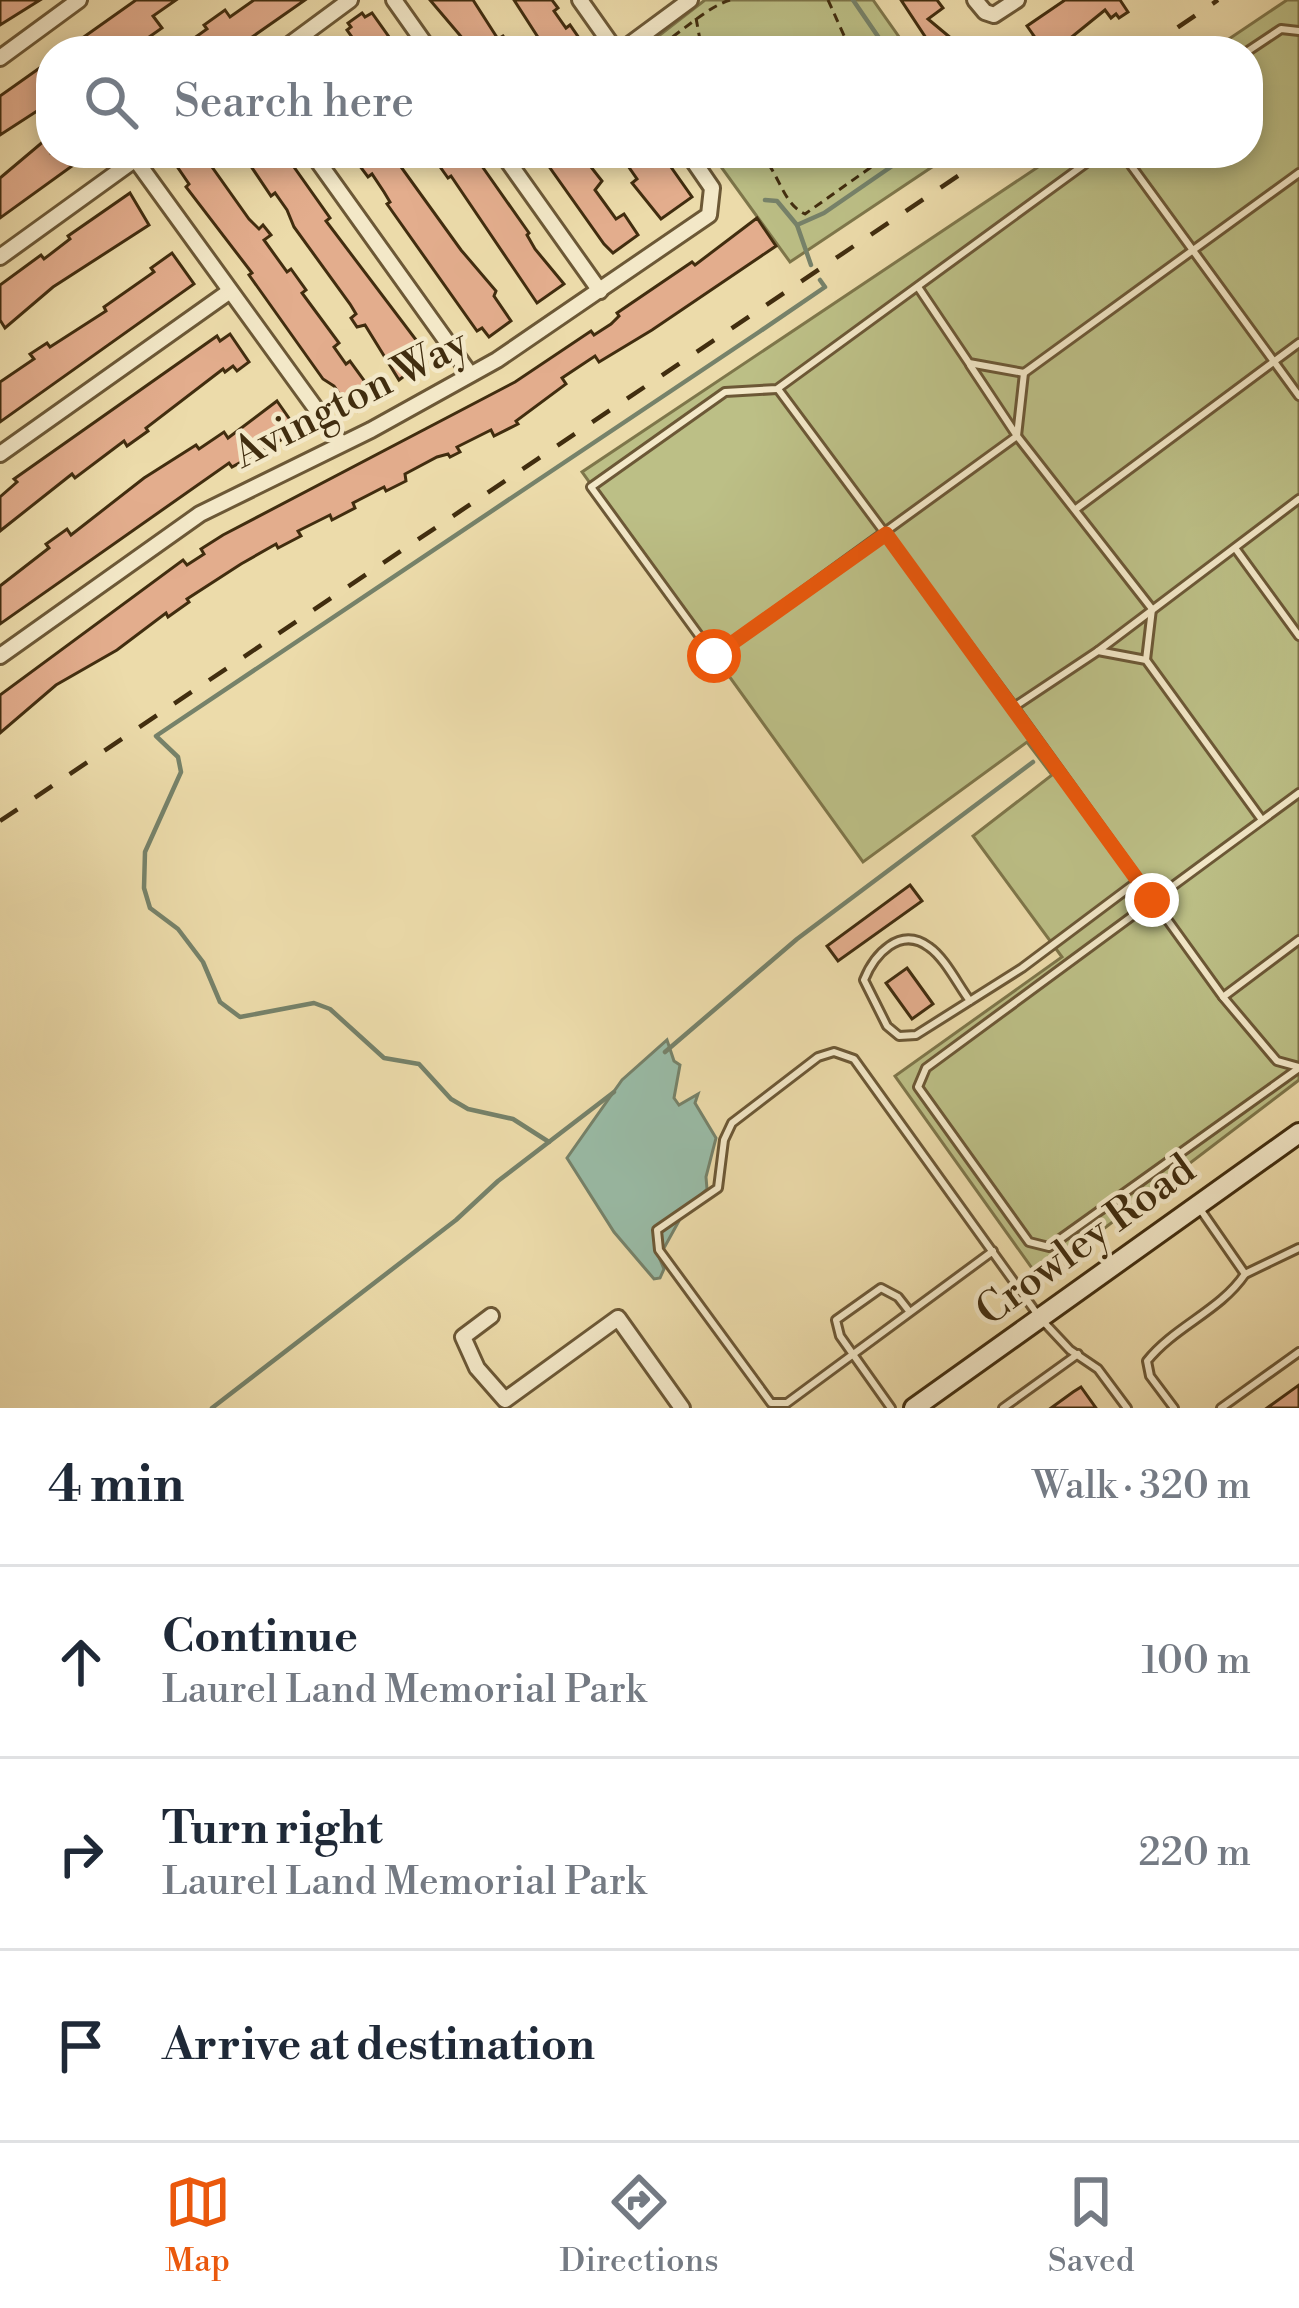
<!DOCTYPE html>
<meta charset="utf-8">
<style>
:root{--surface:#fff;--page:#f6f6f7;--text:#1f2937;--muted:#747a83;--line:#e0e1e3;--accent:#ea580c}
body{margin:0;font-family:"Libre Bodoni",serif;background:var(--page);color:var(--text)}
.stop{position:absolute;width:36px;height:36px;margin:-27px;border:9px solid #ea580c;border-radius:50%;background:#fff}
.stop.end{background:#ea580c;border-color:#fff;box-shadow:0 3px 12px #0008}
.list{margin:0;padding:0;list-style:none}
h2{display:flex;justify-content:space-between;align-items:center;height:156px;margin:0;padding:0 48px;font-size:51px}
h2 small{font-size:39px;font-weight:400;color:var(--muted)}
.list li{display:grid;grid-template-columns:78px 1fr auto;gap:36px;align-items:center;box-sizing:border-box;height:192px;padding:0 48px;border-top:3px solid var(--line)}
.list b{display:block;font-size:45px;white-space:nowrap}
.list p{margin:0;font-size:39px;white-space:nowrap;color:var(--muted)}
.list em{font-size:39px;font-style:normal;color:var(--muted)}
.icon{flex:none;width:66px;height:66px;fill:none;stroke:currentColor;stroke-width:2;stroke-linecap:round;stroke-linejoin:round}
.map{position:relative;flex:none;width:1299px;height:1408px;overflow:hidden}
.search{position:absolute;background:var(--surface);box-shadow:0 6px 18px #0003;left:36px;right:36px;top:36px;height:132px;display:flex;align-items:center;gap:30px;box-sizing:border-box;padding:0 42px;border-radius:48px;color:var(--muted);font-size:45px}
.sheet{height:732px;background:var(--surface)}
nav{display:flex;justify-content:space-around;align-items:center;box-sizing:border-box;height:168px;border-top:3px solid var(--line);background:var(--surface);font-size:33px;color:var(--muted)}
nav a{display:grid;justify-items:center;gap:6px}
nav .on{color:var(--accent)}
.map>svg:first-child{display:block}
</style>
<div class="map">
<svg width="1299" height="1408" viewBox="0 0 1299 1408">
<rect width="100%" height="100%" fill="#ecdbaa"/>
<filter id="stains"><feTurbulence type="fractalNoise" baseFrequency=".00167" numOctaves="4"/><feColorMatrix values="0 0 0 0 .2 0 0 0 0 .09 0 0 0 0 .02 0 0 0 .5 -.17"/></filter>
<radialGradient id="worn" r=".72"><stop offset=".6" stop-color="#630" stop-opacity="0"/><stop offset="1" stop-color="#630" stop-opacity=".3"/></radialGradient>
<g fill="#bcbf86" stroke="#7e764a" stroke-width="3">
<polygon points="705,0 873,0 909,51 639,51"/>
<polygon points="1287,0 1299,0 1299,1080 1039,1278 895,1076 1062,957 973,836 1052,775 1027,742 863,862 582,472 1059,153 1248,153 1248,51 1211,51"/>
<polygon points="711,153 953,153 790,262"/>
</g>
<polygon fill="#99bba6" stroke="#76826a" stroke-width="3" points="667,1040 674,1061 680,1065 674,1098 679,1105 698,1094 695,1103 716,1138 706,1177 707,1189 685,1210 659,1257 664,1269 660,1278 654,1279 614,1232 567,1158 622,1080"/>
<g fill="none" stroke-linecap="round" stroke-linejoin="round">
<g stroke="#76826a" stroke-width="4.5">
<polyline points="853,0 888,51"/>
<polyline points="765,200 777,201 797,225 811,265"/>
<polyline points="797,225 824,213 911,153"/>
<polyline points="665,1052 797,939 1033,762"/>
<polyline points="549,1142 513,1119 468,1109 451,1099 419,1064 384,1058 330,1009 314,1003 240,1017 220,1002 203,962 178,929 150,908 144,888 145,852 181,772 178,757 156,736 759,332 825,287 820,280"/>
<polyline points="212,1408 456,1220 498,1181 614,1092"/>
</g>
</g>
<g fill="#e3ad8d" stroke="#412d0f" stroke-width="3">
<polygon points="0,0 40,0 0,25"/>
<polygon points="136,0 176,0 153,16 162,28 142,42 139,39 122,51 64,51"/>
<polygon points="254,0 305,0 232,51 176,51 207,29 204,25 225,10 230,17"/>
<polygon points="430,0 473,0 498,39 503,36 514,51 466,51 460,43 464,40"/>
<polygon points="514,0 552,0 558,8 554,11 566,28 570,25 588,51 534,51 543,45"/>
<polygon points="901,0 937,0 943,8 928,19 952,39 941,51 915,51 926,38"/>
<polygon points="1065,0 1120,0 1128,12 1119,18 1116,14 1111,18 1105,10 1063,44 1065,51 1023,51 1025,41 1034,36 1027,26"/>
<polygon points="362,13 365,17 372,13 399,51 362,51 347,30 351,27 348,23"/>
<polygon points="51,60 51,102 0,135 0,96"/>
<polygon points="51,135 51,153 90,153 0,218 0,178"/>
<polygon points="180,153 202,153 249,219 259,229 263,225 271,235 264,240 287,272 291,269 306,290 302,293 339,343 334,347 346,364 350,361 374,394 368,398 371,403 358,411 356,407 351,411 334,386 323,379 249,275 252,273 186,187 189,184 172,159"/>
<polygon points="242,153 284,153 330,218 326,221 429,357 399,380 365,325 357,327 351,318 356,314 350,304 294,227 287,210 275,193 271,196"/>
<polygon points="350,153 391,153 461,250 496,291 494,296 511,321 489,337 482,328 477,331 387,204 390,202 384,192 372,174 368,177"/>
<polygon points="439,153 468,153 476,164 479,162 529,233 527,235 535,249 564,284 537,303 451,176 448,178 433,157"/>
<polygon points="549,153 580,153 602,181 595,190 616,219 624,214 638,235 613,253 604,244 543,158"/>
<polygon points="619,153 661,153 692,197 661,219 632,183 637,179"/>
<polygon points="130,193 149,225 53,287 5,328 0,320 0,285 41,255 44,259 70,239 68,236"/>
<polygon points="757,218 776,246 652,330 599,362 595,356 562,378 566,384 516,421 518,424 494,436 491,430 457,447 460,452 450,457 448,454 437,457 405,474 406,481 386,491 384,487 353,503 355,508 332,520 330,515 298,531 301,536 278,548 276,544 241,564 187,599 189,602 168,617 166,613 117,650 56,685 0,733 0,695 183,560 187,565 204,554 201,549 223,535 515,382 591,331 594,335 611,324 619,316 617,313 692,262 695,265"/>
<polygon points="172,253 194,284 0,422 0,382 34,359 30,354 47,343 50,347 106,311 104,307 154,272 151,268"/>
<polygon points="230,334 249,362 237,371 233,366 225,372 223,369 146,428 148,431 127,446 124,441 75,478 72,474 0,531 0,497 17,482 14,479 217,336 220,341"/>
<polygon points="277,401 293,424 284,431 288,436 232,467 229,463 0,624 0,586 49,548 46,544 67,529 71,535 144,478 196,445 199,449 224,432 228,438"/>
<polygon points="910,885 922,901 838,961 827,946"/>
<polygon points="907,968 933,1004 912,1019 886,983"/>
<polygon points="1299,1385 1299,1408 1267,1408"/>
<polygon points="1081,1387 1096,1408 1051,1408 1073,1392"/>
</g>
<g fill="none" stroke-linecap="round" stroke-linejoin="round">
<defs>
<g id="service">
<polyline points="1248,51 1281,29 1299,31"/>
<polyline points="1122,153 1299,396"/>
<polyline points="918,287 969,363 1024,373 1299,173"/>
<polyline points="970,365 1017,436 1152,609 1146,660"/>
<polyline points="1024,373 1017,436 714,656 591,487 725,392 777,389 1100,153"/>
<polyline points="778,389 1014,707 1223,997 1277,1061 1299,1067"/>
<polyline points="1076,509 1299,343"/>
<polyline points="1235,548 1299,636"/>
<polyline points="1098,651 1299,499"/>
<polyline points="1014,707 1098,651 1146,660 1262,820"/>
<polyline points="1299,793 926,1068 918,1087 1029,1242 1049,1247 1299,1068"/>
<polyline points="1223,997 1299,940"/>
<path d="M 970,1001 C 958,985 945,958 929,947 C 900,925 874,955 864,980 L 887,1026 L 899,1036 L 916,1035 L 1022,968 L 1138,881"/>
<polyline points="993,1251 787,1403 771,1403 659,1250 657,1230 718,1188 724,1140 732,1123 818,1057 834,1052 854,1059 1040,1318 1070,1350 1098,1369 1127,1408"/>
<polyline points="1245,1274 1299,1248"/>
<polyline points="891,1408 840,1336 836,1320 881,1288 898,1297 909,1311"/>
<polyline points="1003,1408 1078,1354"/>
<path d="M 1174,1408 L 1150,1376 L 1147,1361 C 1175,1326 1220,1311 1245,1274 L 1200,1209"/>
<polyline points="1221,1408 1299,1352"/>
</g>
<g id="minor">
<polyline points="394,0 430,51"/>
<polyline points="580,0 616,51"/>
<polyline points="975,0 985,12 994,15 1017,0"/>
<polyline points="281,51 350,0"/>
<polyline points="621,51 690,0"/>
<polyline points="0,58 79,0"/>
<polyline points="312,153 470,374"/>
<polyline points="502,153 600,291"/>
<polyline points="135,159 340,442"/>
<polyline points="0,257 144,153"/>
<polyline points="0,454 230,291"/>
<polyline points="0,656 200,514 371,430 497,360 709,215 712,188 688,153"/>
<polyline points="491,1316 463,1337 477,1368 505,1400 618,1318 682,1408"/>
</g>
<polyline id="secondary" points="914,1408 1299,1133"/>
</defs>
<use href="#service" stroke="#6c5836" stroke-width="12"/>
<use href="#minor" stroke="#6c5836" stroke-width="20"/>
<use href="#secondary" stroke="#412d0f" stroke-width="24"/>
<g stroke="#412d0f" stroke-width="3" stroke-dasharray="9 6" stroke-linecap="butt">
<polyline points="828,0 851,51"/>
<polyline points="696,18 702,51"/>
<path d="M 646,50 C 666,49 699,10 730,0"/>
<path d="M 758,153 C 779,169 781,203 805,214 L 891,153"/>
</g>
<use href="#service" stroke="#f3e8c8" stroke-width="6"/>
<use href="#minor" stroke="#f3e8c8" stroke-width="14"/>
<use href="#secondary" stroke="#f3e8c8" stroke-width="18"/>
<g stroke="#412d0f" stroke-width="4.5" stroke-dasharray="21 21" stroke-linecap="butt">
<polyline points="1143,51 1218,0"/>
<polyline points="0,821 992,153"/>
</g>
</g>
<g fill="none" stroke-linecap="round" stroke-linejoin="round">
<polyline stroke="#ea580c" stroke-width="15" points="714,656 886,534 1152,900"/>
</g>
<g text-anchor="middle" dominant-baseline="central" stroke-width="9" stroke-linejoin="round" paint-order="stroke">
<g font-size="42" fill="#412d0f" stroke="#f3e8c8">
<text transform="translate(351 399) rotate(-27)">Avington Way</text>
<text transform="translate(1086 1241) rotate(-36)">Crowley Road</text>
</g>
</g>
<rect width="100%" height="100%" filter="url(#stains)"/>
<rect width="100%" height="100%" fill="url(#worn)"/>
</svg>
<div class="stop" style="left:714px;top:656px"></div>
<div class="stop end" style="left:1152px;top:900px"></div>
<div class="search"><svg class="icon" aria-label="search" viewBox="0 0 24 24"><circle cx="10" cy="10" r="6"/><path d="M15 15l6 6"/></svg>Search here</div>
</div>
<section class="sheet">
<h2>4 min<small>Walk · 320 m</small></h2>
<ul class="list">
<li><svg class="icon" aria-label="ahead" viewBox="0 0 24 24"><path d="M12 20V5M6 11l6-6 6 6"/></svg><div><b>Continue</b><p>Laurel Land Memorial Park</p></div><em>100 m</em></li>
<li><svg class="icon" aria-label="right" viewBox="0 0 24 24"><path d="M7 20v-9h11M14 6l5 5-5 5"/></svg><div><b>Turn right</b><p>Laurel Land Memorial Park</p></div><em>220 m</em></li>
<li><svg class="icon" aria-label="arrive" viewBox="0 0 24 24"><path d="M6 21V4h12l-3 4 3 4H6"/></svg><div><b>Arrive at destination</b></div></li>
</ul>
</section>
<nav>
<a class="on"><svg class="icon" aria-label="map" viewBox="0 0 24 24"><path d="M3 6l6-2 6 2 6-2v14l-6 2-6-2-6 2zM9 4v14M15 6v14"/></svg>Map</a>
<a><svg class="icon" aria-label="directions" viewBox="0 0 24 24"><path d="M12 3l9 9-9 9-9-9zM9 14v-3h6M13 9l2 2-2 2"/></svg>Directions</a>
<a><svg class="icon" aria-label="saved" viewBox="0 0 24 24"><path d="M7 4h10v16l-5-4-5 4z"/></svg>Saved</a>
</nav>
